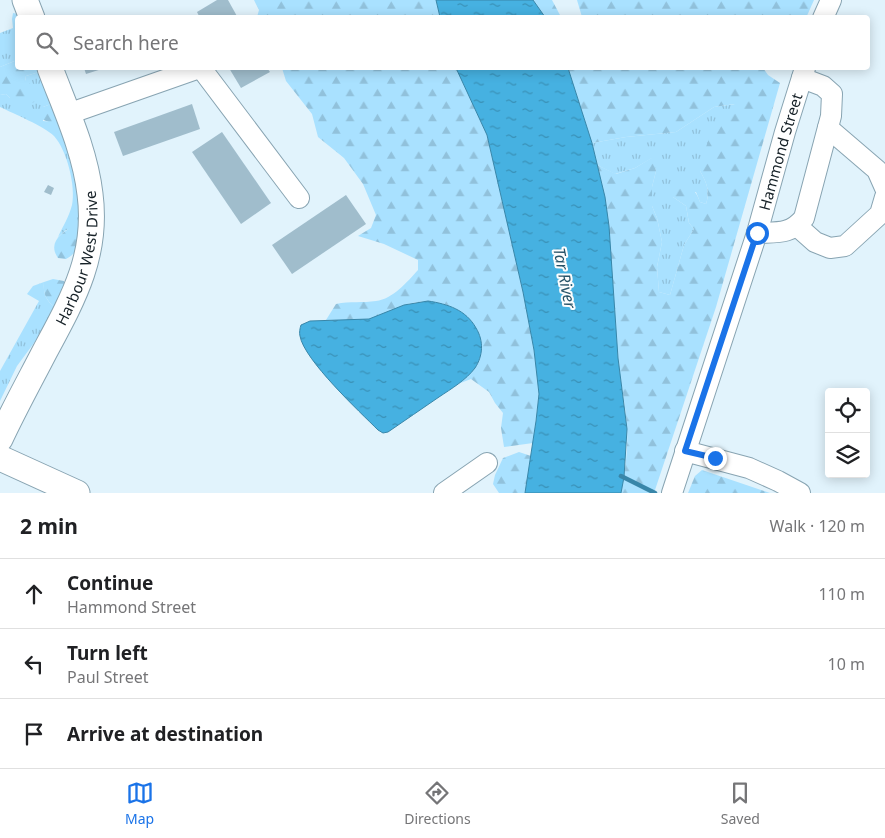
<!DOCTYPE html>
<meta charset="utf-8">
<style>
:root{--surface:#fff;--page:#f2f2f2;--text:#202124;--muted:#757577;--line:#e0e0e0;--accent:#1a73e8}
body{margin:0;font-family:"Noto Sans",sans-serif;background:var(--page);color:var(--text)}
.controls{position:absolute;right:15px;bottom:15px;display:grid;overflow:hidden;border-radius:5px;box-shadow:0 2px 12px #0003}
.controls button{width:45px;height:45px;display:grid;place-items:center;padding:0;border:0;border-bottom:1px solid var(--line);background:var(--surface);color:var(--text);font:25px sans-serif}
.stop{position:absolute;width:15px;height:15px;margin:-11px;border:4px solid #1a73e8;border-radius:50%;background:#fff}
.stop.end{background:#1a73e8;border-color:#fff;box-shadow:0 1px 5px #0008}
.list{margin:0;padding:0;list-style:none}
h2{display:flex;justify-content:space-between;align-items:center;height:65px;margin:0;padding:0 20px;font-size:21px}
h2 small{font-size:16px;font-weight:400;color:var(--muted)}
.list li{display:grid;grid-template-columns:32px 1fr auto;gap:15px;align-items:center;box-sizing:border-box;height:70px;padding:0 20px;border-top:1px solid var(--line)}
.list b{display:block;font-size:19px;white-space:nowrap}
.list p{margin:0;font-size:16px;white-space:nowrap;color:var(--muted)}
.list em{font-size:16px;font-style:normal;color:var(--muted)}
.icon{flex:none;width:28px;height:28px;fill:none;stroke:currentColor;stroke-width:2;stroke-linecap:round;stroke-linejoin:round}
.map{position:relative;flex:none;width:885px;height:493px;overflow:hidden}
.search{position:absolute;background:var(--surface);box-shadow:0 2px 12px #0003;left:15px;right:15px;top:15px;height:55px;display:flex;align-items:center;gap:12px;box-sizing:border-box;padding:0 18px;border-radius:5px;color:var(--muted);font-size:19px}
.sheet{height:275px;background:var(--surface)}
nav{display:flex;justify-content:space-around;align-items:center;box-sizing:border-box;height:70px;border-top:1px solid var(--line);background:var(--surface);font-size:14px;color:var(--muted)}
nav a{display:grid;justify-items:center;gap:2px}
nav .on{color:var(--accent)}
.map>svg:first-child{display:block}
</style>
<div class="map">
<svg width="885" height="493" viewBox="0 0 885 493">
<defs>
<pattern id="grass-tufts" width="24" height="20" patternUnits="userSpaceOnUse" patternTransform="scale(1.25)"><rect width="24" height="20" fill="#a9e1ff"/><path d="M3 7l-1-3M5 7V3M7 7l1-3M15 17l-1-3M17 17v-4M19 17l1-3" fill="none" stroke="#91c1db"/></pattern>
<pattern id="forest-firs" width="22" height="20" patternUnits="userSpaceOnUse" patternTransform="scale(1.25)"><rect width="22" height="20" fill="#a9e1ff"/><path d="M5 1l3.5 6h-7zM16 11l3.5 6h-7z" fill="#91c1db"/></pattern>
<pattern id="water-ripples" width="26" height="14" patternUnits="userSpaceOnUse" patternTransform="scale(1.25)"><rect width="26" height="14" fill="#46b1e1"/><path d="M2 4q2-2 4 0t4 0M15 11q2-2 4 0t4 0" fill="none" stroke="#3990b6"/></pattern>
</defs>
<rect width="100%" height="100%" fill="#e1f3fc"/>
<g fill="url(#grass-tufts)">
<polygon points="13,13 18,14 20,17 18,18 17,60 0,67 0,33 13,28 12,19"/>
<path d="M 39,72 L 51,104 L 43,107 L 43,121 L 53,122 L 60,126 L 68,149 L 78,185 L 80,228 L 66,230 L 58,237 C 63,226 69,217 72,205 C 76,187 67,150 54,136 C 44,126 14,114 0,107 L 0,95 L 6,94 L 10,98 L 25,81 L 26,76 Z"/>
<path d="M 736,104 L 700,171 C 707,183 710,191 706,204 L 700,202 L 696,192 L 673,197 L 686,206 L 689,223 L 694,229 L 684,245 L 670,295 L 659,292 L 657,267 L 662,242 L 657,218 L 652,206 L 652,187 L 656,171 L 652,158 L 635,168 L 615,174 L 597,165 L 592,143 L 626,137 L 676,132 L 714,107 Z"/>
<path d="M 44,282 C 43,294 46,301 56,308 L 48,324 L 17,366 L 0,401 L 0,371 L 39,301 L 27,294 L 33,286 Z"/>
</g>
<g fill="url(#forest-firs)">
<polygon points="254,0 436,0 440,17 257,17 259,10"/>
<polygon points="533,0 552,0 561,17 545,17"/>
<polygon points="577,0 814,0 806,18 582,17"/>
<polygon points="17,60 18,68 38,68 39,72 26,76 25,81 34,86 36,101 24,107 10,105 10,98 6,94 0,95 0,67"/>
<path d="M 282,68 L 456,68 L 487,135 L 523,292 L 534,350 L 539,393 L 533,443 L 504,447 L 501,428 L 503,413 L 495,403 L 489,392 L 471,379 L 458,384 C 473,371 487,356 479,335 C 466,306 434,295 404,305 C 393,309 381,318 369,320 C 355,321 340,320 326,320 L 336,304 C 350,301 363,303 376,301 C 393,299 407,282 418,270 L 418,260 L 384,244 L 358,236 L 371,228 L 376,215 L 363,184 L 344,158 L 318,137 L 312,114 L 286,81 Z"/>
<path d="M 568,68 L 763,68 L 768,75 L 780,83 L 716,307 L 654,493 L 621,493 C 625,473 628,450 627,429 C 626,405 620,381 618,357 C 612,292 613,229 597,165 L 616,174 L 635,168 L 653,157 L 656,171 L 652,187 L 652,206 L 657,218 L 662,242 L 657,267 L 659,292 L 670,295 L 684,245 L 694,229 L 689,223 L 686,206 L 673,197 L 675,191 L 680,187 C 692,188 696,190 700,202 L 706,204 C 710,191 707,183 700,171 C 706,142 712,124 735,104 L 714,107 L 676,132 L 626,137 L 592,143 Z"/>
<path d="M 51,104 L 60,126 C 52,122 44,122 38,116 L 43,107 Z"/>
<path d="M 76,225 L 80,228 C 81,245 81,250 66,259 L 58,258 C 47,242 62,232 76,225 Z"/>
<path d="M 53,279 L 64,281 L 66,289 L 56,308 C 46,301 43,294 44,282 Z"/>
<polygon points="519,452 531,456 525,493 499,493 493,484 495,475 503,458"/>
<polygon points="702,470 770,493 688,493 695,476"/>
</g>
<g fill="url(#water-ripples)" stroke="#3886a9">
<polygon points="436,0 533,0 545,17 440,17"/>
<polygon points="456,68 568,68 592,143 605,197 609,226 618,358 627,429 624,477 621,493 525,493 536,421 539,394 534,350 523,292 487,135"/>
<path d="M 428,301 C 448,304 466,310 476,328 C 484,341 483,356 475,368 C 466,380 451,389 439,397 C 422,409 405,420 388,432 L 383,433 L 378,430 C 360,412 304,360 300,336 C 299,333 300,328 301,325 L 310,321 L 369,319 L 404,305 Z"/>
</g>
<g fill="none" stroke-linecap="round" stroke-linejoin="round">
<polyline stroke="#3886a9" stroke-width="4.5" points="621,476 655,493"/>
</g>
<g fill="#a0bdcc">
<polygon points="217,0 228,0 238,18 200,18 197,12"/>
<polygon points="84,68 105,68 86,74"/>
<polygon points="229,68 267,68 270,72 241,88"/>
<polygon points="192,104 200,129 123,156 114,132"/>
<polygon points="222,132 271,203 241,224 192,152"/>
<polygon points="48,185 54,188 51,195 44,192"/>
<polygon points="346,195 366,224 292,274 272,245"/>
</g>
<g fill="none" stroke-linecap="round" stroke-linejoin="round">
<defs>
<g id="minor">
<polyline points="823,18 831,0"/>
<polyline points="201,68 299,198"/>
<polyline points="68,114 199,68"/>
<polyline points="828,128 877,170 885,188"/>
<polyline points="797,226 815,242 830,248 845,246 880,214 885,197"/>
<path d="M 757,233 C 777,232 790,235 804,218 L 831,116 L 832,94 L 823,86 L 802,78"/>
<polyline points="685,451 749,468 778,481 800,493"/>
<polyline points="444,493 487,463"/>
<path id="s1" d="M 672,493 L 757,233 L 785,132 L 805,68"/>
</g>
<g id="major">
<polyline points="25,0 32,18"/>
<path id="s2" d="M 0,439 C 14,409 30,380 45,351 C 73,299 98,255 90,194 C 85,150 65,108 50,68"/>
<polyline points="0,458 77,493"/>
</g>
</defs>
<use href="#minor" stroke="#88a4b2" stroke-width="22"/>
<use href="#major" stroke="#88a4b2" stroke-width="27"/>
<use href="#minor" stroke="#fff" stroke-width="20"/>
<use href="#major" stroke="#fff" stroke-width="25"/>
</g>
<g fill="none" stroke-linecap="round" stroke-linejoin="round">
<polyline stroke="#1a73e8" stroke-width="6" points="715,458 685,451 757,233"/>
</g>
<g text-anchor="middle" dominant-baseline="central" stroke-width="4" stroke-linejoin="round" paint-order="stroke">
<g font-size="15" fill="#162127" stroke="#fdfdfd">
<text stroke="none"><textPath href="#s1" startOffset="358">Hammond Street</textPath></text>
<text stroke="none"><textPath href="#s2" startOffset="199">Harbour West Drive</textPath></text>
</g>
<g font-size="16" font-style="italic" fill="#285469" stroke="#fdfdfd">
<text transform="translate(565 278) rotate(79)">Tar River</text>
</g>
</g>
</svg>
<div class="controls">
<button><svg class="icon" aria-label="locate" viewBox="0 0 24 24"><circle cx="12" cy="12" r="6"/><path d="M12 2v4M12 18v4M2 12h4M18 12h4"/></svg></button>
<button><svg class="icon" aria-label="layers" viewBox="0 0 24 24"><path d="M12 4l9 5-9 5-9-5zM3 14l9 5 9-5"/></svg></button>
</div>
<div class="stop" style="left:757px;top:233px"></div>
<div class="stop end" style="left:715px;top:458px"></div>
<div class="search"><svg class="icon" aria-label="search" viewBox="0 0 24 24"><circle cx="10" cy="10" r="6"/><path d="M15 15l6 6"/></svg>Search here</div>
</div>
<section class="sheet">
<h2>2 min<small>Walk · 120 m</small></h2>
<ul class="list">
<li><svg class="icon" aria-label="ahead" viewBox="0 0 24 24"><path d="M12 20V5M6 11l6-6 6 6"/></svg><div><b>Continue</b><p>Hammond Street</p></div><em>110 m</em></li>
<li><svg class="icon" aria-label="left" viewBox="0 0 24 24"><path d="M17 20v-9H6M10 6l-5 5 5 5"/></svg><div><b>Turn left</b><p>Paul Street</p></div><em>10 m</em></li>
<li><svg class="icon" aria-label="arrive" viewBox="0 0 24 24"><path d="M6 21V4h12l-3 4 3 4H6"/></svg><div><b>Arrive at destination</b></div></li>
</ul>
</section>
<nav>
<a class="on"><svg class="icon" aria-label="map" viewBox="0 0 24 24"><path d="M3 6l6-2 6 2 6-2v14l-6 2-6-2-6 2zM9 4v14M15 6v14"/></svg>Map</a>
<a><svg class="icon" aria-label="directions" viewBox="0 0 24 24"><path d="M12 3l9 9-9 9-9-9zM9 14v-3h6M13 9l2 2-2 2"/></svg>Directions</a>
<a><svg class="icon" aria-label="saved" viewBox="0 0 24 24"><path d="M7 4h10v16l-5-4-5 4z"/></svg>Saved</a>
</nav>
